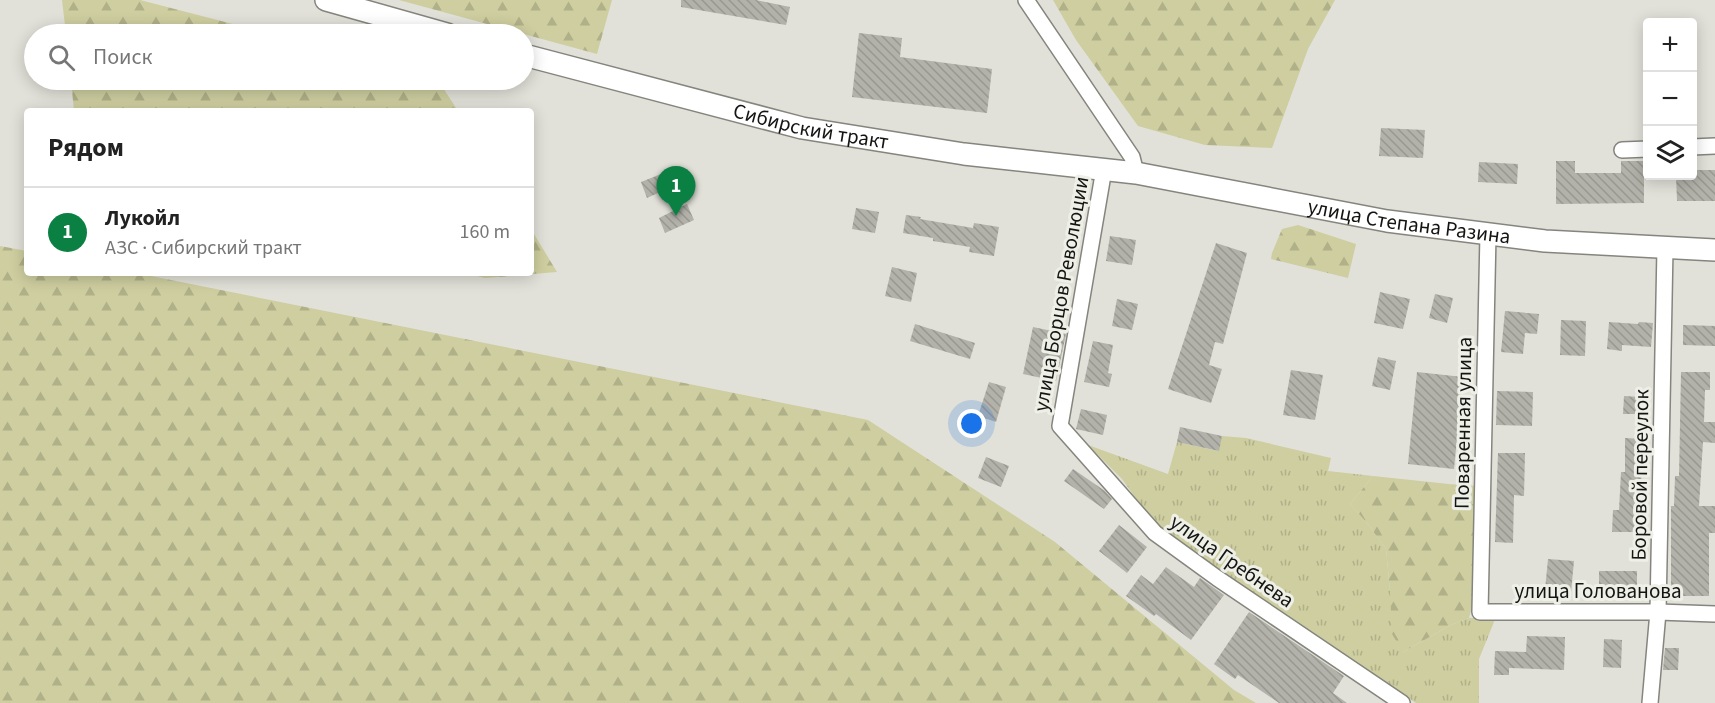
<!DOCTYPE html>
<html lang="ru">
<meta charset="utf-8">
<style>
:root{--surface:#fff;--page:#f6f6f6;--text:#222;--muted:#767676;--line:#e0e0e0;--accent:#0b8043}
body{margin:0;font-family:"Source Sans 3",sans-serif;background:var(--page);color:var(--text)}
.controls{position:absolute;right:18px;top:18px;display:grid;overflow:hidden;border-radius:6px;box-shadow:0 3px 15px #0003}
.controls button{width:54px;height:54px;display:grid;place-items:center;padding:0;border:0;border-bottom:2px solid var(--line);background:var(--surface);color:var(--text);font:30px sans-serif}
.you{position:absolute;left:972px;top:424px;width:21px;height:21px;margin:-15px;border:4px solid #fff;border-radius:50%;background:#1a73e8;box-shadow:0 0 0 9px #1a73e833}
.badge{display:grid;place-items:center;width:39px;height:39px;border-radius:50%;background:var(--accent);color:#fff;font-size:20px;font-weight:700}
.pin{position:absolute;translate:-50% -50px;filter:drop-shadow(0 2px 3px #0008)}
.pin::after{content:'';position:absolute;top:32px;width:21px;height:18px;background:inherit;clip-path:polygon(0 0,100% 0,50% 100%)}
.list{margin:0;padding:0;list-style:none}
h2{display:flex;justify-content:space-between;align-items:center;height:78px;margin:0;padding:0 24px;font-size:26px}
h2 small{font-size:20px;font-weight:400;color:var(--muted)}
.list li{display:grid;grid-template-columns:39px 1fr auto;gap:18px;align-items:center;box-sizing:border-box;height:90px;padding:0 24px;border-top:2px solid var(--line)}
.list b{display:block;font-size:22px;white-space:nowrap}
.list p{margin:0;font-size:20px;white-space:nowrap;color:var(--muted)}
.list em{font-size:20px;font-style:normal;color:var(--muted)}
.icon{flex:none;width:33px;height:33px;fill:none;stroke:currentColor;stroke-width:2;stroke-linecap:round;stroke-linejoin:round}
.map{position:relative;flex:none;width:1715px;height:703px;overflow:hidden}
.search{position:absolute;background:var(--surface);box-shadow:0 3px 15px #0003;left:24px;top:24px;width:510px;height:66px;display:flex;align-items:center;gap:15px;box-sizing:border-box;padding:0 21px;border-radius:33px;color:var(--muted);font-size:22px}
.panel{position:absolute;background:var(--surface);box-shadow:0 3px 15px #0003;left:24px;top:108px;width:510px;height:168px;border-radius:6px}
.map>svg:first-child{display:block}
</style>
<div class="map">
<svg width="1715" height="703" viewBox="0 0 1715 703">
<defs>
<pattern id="grass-tufts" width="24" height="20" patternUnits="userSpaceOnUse" patternTransform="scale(1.5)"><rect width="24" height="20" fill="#cecea0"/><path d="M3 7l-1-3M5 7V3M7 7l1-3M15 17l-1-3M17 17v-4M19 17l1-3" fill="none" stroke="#b0b089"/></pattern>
<pattern id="forest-firs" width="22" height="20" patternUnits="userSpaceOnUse" patternTransform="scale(1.5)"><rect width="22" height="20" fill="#cecea0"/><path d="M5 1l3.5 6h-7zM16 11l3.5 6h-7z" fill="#b0b089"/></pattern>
<pattern id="building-back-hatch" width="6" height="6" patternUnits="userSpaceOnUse" patternTransform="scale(1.5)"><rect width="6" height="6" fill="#b2b2aa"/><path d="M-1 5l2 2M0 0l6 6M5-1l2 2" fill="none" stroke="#989891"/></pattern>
</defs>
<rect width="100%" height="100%" fill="#e1e1d9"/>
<g fill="url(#grass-tufts)">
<polygon points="1222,436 1246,438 1331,458 1328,471 1373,476 1350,504 1367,523 1386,549 1390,591 1403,652 1451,625 1469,618 1496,617 1479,659 1479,703 1416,703 1267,605 1159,531 1122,479 1088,445 1168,474 1177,442 1218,451"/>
<polygon points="1449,484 1477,486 1474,505"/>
</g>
<g fill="url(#forest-firs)">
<polygon points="62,0 140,0 271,34 66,34"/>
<polygon points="399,0 612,0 597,54"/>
<polygon points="1053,0 1335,0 1308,49 1272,148 1205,145 1138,126 1076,40"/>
<polygon points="71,80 438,80 458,111 74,111"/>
<polygon points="1298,225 1356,244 1348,278 1271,259 1272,253 1282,229"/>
<polygon points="531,229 557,272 485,278 465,273 531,273"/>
<polygon points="0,246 27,251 27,273 136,273 868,420 1055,542 1234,690 1256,703 0,703"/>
<polygon points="1373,476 1449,484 1474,505 1473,602 1469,618 1451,625 1403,652 1392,634 1390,591 1386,549 1367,523 1350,504"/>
</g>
<g fill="url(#building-back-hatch)">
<polygon points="681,0 756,0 790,7 786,25 681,7"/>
<polygon points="859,33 902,38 900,57 992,69 987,113 852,97"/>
<polygon points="1381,128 1425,130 1423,158 1379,156"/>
<polygon points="1556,161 1575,161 1575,173 1621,173 1621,161 1644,161 1644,203 1556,204"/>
<polygon points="1479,162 1518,164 1517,184 1478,182"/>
<polygon points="676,168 682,182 647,198 641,182"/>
<polygon points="1692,170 1715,170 1715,201 1677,201 1676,176 1692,176"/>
<polygon points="687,204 694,220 665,233 659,218"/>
<polygon points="856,208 879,212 875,233 852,229"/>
<polygon points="906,215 921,217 920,219 973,228 974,223 999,227 994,256 969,252 970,247 933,241 933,238 903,233"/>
<polygon points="1110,236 1136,240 1132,265 1106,261"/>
<polygon points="1216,243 1247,253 1223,344 1215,342 1209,365 1222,369 1211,403 1168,389"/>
<polygon points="892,267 917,273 911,302 885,296"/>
<polygon points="1380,292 1410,299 1403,329 1374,323"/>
<polygon points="1435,294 1453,298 1447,323 1429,318"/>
<polygon points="1117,299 1138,304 1132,330 1112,326"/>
<polygon points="1505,311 1539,314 1537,334 1525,333 1523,354 1501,352"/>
<polygon points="1561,320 1586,321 1585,356 1560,355"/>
<polygon points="1609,322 1638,324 1639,322 1653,323 1651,347 1622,345 1622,351 1607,349"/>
<polygon points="915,324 975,343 970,359 910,341"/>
<polygon points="1683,325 1715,326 1715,346 1683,345"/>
<polygon points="1033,327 1066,334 1056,381 1023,374"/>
<polygon points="1093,341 1113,345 1108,373 1112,374 1109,387 1084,382"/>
<polygon points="1378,357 1396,361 1390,390 1372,386"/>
<polygon points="1291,370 1323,375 1315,420 1283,415"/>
<polygon points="1417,372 1463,377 1454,469 1408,464"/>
<polygon points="1681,372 1710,372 1710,390 1705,390 1704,422 1715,422 1715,443 1703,442 1699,506 1715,506 1715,533 1709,533 1709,596 1671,596 1671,506 1674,506 1675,476 1679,476"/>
<polygon points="989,382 1006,387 996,422 978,416"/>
<polygon points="1497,391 1533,392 1532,426 1496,425"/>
<polygon points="1624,396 1642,397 1641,414 1623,414"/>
<polygon points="1081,409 1107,415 1103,435 1076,429"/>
<polygon points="1180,427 1222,436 1219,451 1177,442"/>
<polygon points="1625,438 1643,439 1639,532 1612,532 1613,510 1619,510 1621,472 1625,472"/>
<polygon points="1498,453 1525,453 1524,496 1514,495 1513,543 1495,542"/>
<polygon points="986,457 1009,466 1001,487 978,478"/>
<polygon points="1073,469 1105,491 1112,499 1104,509 1064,481"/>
<polygon points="1119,525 1147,547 1127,573 1099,551"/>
<polygon points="1548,559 1574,561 1571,592 1545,590"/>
<polygon points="1166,567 1194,587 1200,578 1224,595 1191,640 1156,614 1154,616 1126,596 1141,575 1153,584"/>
<rect x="1599" y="571" width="38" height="19"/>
<polygon points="1249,612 1344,676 1333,693 1347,703 1279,703 1238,675 1235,679 1214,664"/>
<polygon points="1527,636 1565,637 1564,670 1509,668 1509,675 1494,675 1495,651 1526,652"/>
<polygon points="1604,639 1622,640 1621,668 1603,667"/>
<polygon points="1665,648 1679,648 1678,670 1663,670"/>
</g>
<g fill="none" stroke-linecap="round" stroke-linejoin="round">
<defs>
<g id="minor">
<polyline points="1026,0 1132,157 1136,173"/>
<polyline points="1692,147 1715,146"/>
<polyline points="1622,150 1648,149"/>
<polyline points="1104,169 1060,426 1155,533 1217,578 1402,703"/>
<polyline points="1488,234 1480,612 1658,612 1715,614"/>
<polyline points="1650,703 1658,612 1665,248"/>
</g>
<g id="secondary">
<polyline points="326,0 447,34"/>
<path id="s1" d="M 524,55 L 802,128 L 964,154 L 1136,173 L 1387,221 L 1545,241 L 1715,250"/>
</g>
</defs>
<use href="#minor" stroke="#85857e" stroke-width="18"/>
<use href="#secondary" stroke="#85857e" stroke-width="24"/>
<use href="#minor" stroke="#fff" stroke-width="15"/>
<use href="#secondary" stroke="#fff" stroke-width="21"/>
</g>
<g text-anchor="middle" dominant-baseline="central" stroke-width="6" stroke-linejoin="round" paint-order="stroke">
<g font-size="21" fill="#141412" stroke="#eeefe7">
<text stroke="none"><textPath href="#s1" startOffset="296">Сибирский тракт</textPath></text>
<text stroke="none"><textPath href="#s1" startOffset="902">улица Степана Разина</textPath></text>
<text transform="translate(1061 294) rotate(-80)">улица Борцов Революции</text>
<text transform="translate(1463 423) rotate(-89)">Поваренная улица</text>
<text transform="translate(1640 475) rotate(-89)">Боровой переулок</text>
<text transform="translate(1232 561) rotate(35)">улица Гребнева</text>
<text x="1598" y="591">улица Голованова</text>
</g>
</g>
</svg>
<div class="controls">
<button>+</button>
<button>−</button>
<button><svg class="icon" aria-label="layers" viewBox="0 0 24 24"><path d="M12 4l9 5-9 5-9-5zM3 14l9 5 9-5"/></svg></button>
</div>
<div class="you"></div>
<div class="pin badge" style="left:676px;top:216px">1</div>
<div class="search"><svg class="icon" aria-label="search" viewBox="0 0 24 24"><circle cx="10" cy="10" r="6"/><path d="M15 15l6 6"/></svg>Поиск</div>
<section class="panel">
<h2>Рядом<small></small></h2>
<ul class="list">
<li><span class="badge">1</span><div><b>Лукойл</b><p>АЗС · Сибирский тракт</p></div><em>160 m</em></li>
</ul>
</section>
</div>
